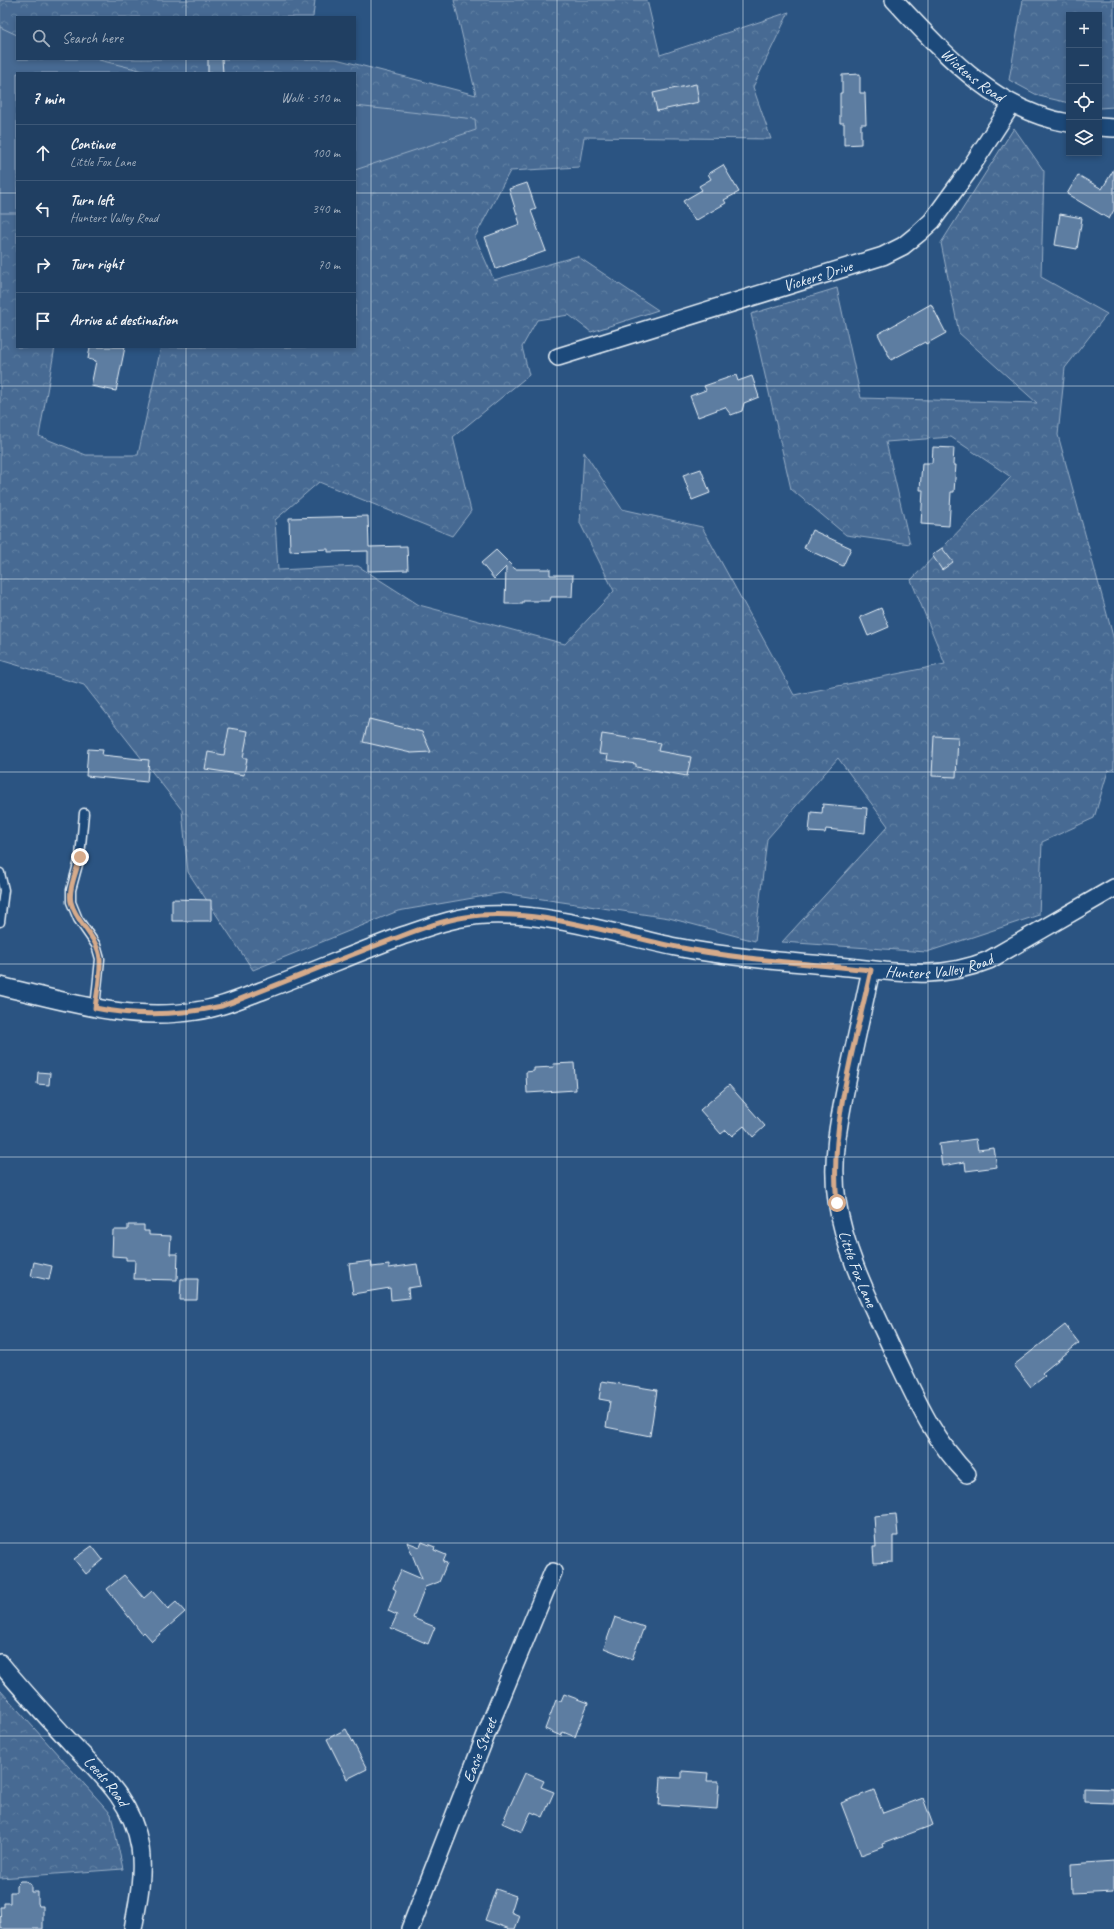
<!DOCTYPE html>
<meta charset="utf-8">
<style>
:root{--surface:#203f62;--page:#284668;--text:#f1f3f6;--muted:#a2afbe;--line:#3d5877}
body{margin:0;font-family:Caveat,sans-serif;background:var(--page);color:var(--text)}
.controls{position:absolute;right:12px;top:12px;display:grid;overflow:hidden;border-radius:0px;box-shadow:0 2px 6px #0003}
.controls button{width:36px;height:36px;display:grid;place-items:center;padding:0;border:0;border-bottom:1px solid var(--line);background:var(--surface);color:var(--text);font:20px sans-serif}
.stop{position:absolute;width:12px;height:12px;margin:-9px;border:3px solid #d6ab8b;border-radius:50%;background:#fff}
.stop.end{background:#d6ab8b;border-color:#fff;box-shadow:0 1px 4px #0008}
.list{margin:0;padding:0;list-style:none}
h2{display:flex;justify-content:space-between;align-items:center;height:52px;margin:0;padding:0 16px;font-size:17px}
h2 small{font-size:13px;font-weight:400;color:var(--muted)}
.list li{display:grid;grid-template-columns:26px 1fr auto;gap:12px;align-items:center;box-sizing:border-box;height:56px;padding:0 16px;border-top:1px solid var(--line)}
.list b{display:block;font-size:15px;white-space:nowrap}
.list p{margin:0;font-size:13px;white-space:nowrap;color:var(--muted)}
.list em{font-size:13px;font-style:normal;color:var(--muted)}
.icon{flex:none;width:22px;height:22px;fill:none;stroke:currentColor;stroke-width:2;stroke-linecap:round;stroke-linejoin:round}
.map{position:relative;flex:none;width:1114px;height:1929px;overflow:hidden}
.search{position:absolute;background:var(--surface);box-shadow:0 2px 6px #0003;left:16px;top:16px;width:340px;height:44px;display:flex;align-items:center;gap:10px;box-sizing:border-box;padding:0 14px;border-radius:0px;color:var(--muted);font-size:15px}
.panel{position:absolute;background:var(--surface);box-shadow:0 2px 6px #0003;left:16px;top:72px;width:340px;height:276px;border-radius:0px}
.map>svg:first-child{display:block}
</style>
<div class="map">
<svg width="1114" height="1929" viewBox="0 0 1114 1929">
<defs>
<pattern id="forest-crowns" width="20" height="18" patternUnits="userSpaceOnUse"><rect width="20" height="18" fill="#476b93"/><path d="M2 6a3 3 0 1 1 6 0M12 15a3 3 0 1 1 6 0" fill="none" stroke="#6281a3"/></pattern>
</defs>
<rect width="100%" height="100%" fill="#2b5482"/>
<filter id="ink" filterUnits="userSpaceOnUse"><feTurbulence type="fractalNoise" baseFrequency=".025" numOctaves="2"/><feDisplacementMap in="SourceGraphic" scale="8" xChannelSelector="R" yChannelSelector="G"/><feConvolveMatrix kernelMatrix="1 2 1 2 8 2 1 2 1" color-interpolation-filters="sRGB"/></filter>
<g filter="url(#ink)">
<g fill="url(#forest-crowns)" stroke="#98aec6" fill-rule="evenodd">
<path d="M 0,0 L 315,0 L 313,17 L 17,17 L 17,59 L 336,59 L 476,95 L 454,0 L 647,0 L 660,55 L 789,12 L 753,87 L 771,139 L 584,137 L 579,167 L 510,171 L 475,237 L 494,280 L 577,256 L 658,310 L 591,332 L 569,315 L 537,320 L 522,347 L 529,375 L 453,437 L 471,511 L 452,536 L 319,482 L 275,520 L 278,570 L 358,566 L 419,605 L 565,644 L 614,591 L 580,523 L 584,452 L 622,509 L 702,527 L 794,695 L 945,664 L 911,580 L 1011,477 L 951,437 L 886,442 L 910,544 L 846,535 L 791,489 L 751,314 L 837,288 L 861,398 L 1037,403 L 959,333 L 941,243 L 1014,128 L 1044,171 L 1041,277 L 1107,314 L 1065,368 L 1058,435 L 1114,640 L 1114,769 L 1108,771 L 1094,818 L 1042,842 L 1039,915 L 927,952 L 782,942 L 888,826 L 838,758 L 767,839 L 755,941 L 669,918 L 502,893 L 398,911 L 253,970 L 188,872 L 182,810 L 84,685 L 0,660 ZM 17,73 L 355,73 L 355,347 L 161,347 L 138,455 L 86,455 L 39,436 L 55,347 L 17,347 Z"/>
<polygon points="1023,0 1114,0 1114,107 1099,108 1099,15 1069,15 1069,103 1039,96 1009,80"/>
<polygon points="0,1690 111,1814 123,1869 0,1878"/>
</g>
<g fill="#476b93" stroke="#98aec6">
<polygon points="0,27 17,35 17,59 95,59 152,73 17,73 17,213 0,213"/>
<polygon points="355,106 475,119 476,130 355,170"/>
</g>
<g fill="#5d7da1" stroke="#e8f1f8">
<polygon points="208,59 222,59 223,73 208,73"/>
<polygon points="860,74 860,93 865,93 866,124 861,124 861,144 844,145 844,123 840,123 840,93 842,93 842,75"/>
<polygon points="696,84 699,102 657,111 653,93"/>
<polygon points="723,165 739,192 724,200 726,203 695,221 683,201 702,190 699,186 711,179 708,174"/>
<polygon points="1114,169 1114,210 1109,219 1067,194 1078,175 1102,189"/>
<polygon points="527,183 536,209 531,211 546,251 496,269 485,237 520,224 509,189"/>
<polygon points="1060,214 1082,218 1077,249 1055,245"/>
<polygon points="931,304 946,333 926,344 925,342 891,360 878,334"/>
<polygon points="90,347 125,347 116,391 91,386 96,361 88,359"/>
<polygon points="736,375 738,381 752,376 759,397 744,403 742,411 731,415 725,407 698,417 690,396 706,390 704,386"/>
<polygon points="933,447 954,448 953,465 956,465 954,492 951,492 949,526 921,524 923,490 920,490 922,463 932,463"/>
<polygon points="701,469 710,493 692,500 683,475"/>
<polygon points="368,516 369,547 407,546 408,570 368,571 368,551 328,552 328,549 290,551 289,518"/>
<polygon points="812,530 851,548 843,566 804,548"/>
<polygon points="942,548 953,562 942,570 932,555"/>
<polygon points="496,550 515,569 550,569 550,575 573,575 572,597 551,597 550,601 523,601 523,604 505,604 506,567 494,579 481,563"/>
<polygon points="881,608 889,627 868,636 860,617"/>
<polygon points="369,719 422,732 431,752 411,753 363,742"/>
<polygon points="229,728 248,731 243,758 247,758 244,775 205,769 208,752 224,755"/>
<polygon points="602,734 660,743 658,751 691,757 687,776 636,767 636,764 607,760 608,755 599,754"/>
<polygon points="934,736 958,737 956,777 932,776"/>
<polygon points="88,749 103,750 102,755 149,760 147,782 86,776"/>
<polygon points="823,804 867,808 865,833 826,829 825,833 809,832 811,812 822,813"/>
<polygon points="172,899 211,900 211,921 172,921"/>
<polygon points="574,1063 576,1090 527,1093 526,1072 534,1071 534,1068 554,1067 553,1064"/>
<polygon points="38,1072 50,1073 49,1085 37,1084"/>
<polygon points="729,1085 765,1126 753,1137 744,1126 732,1136 726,1130 721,1134 700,1110"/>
<polygon points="976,1139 978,1150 994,1148 997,1167 966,1171 965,1162 942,1166 939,1144"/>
<polygon points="128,1225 144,1225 144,1231 149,1231 149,1235 171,1236 170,1254 178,1254 177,1280 134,1279 135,1260 126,1260 126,1257 112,1256 113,1230 128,1230"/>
<polygon points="371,1261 372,1267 389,1265 389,1268 417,1264 421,1286 408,1288 409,1298 391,1300 390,1288 353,1294 349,1264"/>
<polygon points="34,1262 52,1266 49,1280 31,1276"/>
<polygon points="181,1279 198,1279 197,1300 180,1300"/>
<polygon points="1065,1325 1079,1343 1042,1373 1045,1376 1031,1387 1014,1365"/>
<polygon points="602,1381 657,1390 650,1436 606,1427 610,1401 599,1399"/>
<polygon points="896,1514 898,1536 893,1536 893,1562 874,1563 873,1547 876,1547 874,1516"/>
<polygon points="407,1542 420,1547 422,1542 435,1547 434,1550 446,1555 443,1562 447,1563 439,1582 425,1587 413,1618 435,1627 428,1644 391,1628 397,1615 388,1611 396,1590 393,1588 401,1570 422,1579"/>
<polygon points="92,1546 103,1560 86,1574 74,1559"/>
<polygon points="124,1575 144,1598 152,1591 168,1609 176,1602 185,1612 152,1641 144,1632 142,1634 107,1589"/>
<polygon points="615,1617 644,1627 632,1659 604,1648"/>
<polygon points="564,1694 588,1703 575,1737 563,1732 561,1736 545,1729 556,1700 561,1701"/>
<polygon points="346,1729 367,1769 347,1779 327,1739"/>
<polygon points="682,1771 708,1773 707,1781 719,1781 717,1809 659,1805 661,1777 682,1778"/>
<polygon points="525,1773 544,1781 541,1787 554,1792 543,1817 531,1812 522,1832 502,1823"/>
<polygon points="1084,1788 1114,1789 1114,1803 1084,1802"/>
<polygon points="874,1790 883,1813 923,1798 933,1825 882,1844 883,1847 861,1855 841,1803"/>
<polygon points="1114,1861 1114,1891 1072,1893 1071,1864"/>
<polygon points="20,1881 26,1881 31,1885 31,1892 38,1892 38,1903 39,1906 43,1906 43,1929 1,1929 0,1907 4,1907 4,1903 10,1903 10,1892 16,1892 16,1885"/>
<polygon points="496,1889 516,1896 511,1912 520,1916 515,1929 510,1929 485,1920"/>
</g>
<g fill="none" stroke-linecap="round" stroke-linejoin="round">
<defs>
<g id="lane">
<polyline points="84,813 80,857 71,890 71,902 78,919 96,945 100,959 95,1008"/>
<polyline points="0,873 4,890 0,922"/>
</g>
<g id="street">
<path id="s1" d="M 894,0 C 943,52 994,111 1069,123"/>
<polyline points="1099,127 1114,128"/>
<path id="s2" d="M 558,357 L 883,256 L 903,246 L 919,233 L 932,221 L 967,173 L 1012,104"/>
<path id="s3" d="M 871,970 C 864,1002 857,1035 850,1067 C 841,1111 830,1156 837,1201 C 845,1254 871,1303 893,1351 C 915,1396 931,1437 967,1474"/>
<path id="s4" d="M 0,986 C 64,1001 129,1022 196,1011 C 220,1008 242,998 264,990 C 310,973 356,953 402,936 C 429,927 457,916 486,915 C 550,912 614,934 676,947 C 733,958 791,962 849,967 C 900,973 940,980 989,960 L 1114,888"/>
<path id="s5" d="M 0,1663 C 23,1691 47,1717 71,1743 C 101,1774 133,1802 140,1847 C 144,1874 138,1903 133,1929"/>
<path id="s6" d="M 410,1929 L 493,1717 L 553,1572"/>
</g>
</defs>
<use href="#lane" stroke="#e8f1f8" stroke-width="11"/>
<use href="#street" stroke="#e8f1f8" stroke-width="20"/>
<use href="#lane" stroke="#1f4a7a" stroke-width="8"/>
<use href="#street" stroke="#1f4a7a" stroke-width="17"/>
</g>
</g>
<g fill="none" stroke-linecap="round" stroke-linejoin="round" filter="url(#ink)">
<path stroke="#d6ab8b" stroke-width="5" d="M 80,857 C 77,871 68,889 71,902 C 76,923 98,937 100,959 C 101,975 97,992 95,1008 C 138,1017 180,1015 222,1006 C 278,985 332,962 388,941 C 413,932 439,921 465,917 C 532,906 611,934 677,947 C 741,960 806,963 871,970 C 855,1043 829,1128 837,1203"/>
</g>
<path fill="none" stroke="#e8f1f8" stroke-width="1" stroke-opacity="0.55" d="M 186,0 L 186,17M 371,0 L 371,1929M 557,0 L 557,1929M 743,0 L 743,1929M 928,0 L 928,1929M 186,59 L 186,73M 0,193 L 17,193M 355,193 L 1114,193M 186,347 L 186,1929M 0,386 L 1114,386M 0,579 L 1114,579M 0,772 L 1114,772M 0,964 L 1114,964M 0,1157 L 1114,1157M 0,1350 L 1114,1350M 0,1543 L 1114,1543M 0,1736 L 1114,1736"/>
<g text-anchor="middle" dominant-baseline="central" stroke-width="3" stroke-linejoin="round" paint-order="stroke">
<g font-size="16" fill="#e8f1f8" stroke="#1f4a7a">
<text stroke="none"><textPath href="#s1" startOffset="109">Wickens Road</textPath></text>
<text stroke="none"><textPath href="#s2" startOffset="272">Vickers Drive</textPath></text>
<text stroke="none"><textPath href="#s4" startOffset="964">Hunters Valley Road</textPath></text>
<text stroke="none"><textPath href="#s3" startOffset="306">Little Fox Lane</textPath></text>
<text stroke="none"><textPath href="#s6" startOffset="192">Easie Street</textPath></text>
<text stroke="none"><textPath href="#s5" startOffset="159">Leeds Road</textPath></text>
</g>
</g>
</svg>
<div class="controls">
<button>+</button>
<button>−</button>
<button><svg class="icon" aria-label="locate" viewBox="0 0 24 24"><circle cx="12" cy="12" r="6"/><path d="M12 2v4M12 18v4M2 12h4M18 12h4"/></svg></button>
<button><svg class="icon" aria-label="layers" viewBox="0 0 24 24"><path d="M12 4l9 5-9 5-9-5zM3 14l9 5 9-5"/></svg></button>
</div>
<div class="stop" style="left:837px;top:1203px"></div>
<div class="stop end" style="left:80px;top:857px"></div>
<div class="search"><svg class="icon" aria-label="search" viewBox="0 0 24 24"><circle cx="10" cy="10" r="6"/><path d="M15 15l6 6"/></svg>Search here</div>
<section class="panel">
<h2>7 min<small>Walk · 510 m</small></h2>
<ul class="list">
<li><svg class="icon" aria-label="ahead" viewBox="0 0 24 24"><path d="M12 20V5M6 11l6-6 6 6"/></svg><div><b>Continue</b><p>Little Fox Lane</p></div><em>100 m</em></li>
<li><svg class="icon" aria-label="left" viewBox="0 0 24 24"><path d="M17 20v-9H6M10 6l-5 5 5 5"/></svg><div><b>Turn left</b><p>Hunters Valley Road</p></div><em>340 m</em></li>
<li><svg class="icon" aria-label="right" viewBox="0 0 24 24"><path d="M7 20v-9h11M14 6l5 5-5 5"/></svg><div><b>Turn right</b></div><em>70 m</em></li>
<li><svg class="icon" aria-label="arrive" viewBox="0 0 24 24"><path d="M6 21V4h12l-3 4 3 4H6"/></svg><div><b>Arrive at destination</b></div></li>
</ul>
</section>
</div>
